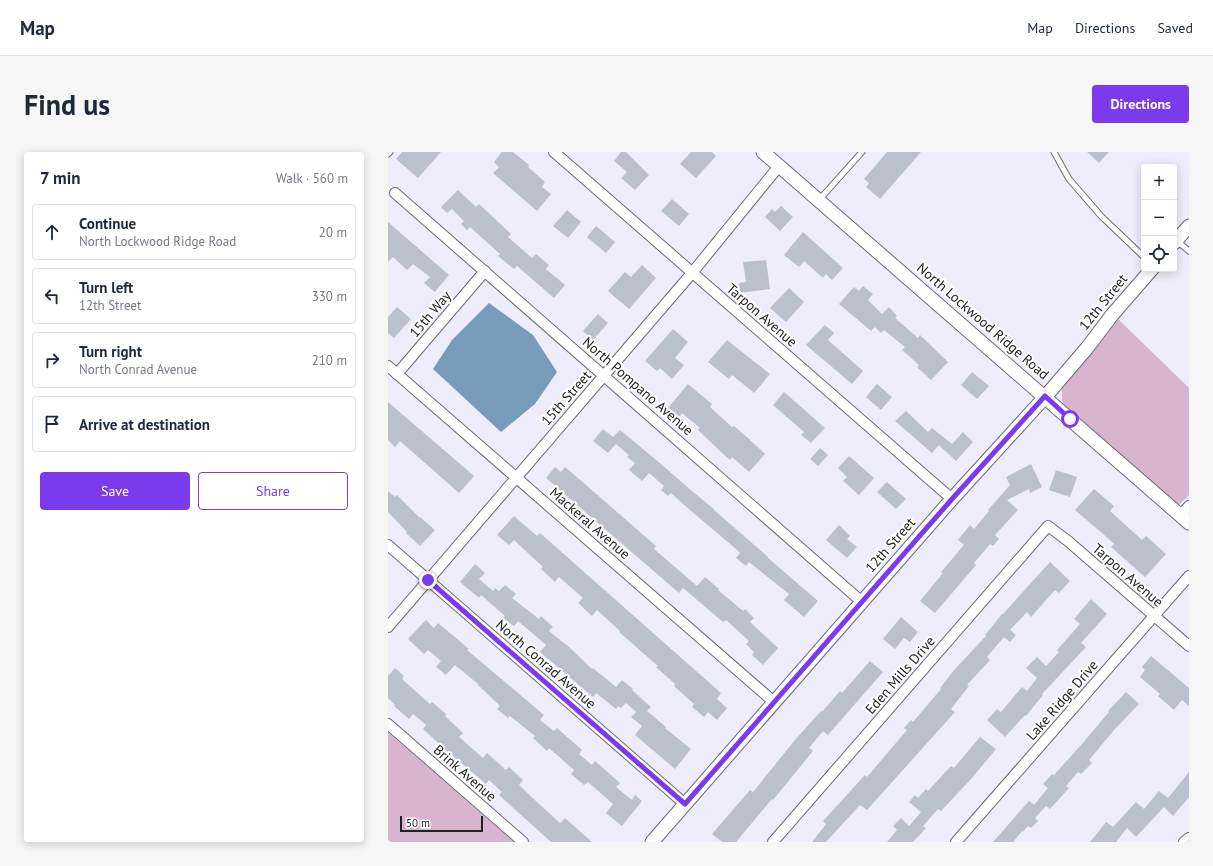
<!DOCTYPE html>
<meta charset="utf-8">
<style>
:root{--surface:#fff;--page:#f6f6f7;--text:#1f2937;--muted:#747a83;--line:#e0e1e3;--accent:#7c3aed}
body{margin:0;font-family:"PT Sans",sans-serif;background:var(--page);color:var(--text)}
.controls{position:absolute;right:12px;top:12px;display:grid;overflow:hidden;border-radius:4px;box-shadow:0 2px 10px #0003}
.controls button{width:36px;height:36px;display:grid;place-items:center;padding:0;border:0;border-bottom:1px solid var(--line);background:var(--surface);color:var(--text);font:20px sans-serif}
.scale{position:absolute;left:12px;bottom:10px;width:83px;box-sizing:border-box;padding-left:4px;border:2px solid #212125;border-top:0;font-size:11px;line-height:14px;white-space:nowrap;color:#212125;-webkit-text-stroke:3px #fff;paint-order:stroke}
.stop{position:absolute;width:12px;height:12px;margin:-9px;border:3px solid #7c3aed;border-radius:50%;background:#fff}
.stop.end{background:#7c3aed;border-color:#fff;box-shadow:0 1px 4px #0008}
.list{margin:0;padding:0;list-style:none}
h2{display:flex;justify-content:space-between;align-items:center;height:52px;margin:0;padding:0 16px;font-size:17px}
h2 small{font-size:13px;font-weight:400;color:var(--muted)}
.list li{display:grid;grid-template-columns:26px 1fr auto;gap:12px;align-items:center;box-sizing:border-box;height:56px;margin:0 8px 8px;padding:0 8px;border:1px solid var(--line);border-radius:4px}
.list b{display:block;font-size:15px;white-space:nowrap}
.list p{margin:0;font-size:13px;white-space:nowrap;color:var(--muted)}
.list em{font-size:13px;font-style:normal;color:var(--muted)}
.actions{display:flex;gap:8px;padding:12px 16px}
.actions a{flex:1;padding:9px 0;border:1px solid var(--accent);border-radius:4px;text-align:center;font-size:14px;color:var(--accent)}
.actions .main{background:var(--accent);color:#fff}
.icon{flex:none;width:22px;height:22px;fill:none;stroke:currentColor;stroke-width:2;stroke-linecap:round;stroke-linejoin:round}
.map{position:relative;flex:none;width:801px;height:690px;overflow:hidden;border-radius:4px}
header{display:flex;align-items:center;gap:24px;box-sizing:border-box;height:56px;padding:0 20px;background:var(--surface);border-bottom:1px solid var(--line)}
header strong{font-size:19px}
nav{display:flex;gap:22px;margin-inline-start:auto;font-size:14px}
.intro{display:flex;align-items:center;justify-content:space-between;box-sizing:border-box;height:96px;padding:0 24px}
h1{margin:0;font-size:28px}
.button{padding:10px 18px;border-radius:4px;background:var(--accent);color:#fff;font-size:14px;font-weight:700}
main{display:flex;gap:24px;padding:0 24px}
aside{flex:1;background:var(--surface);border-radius:4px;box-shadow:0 2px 10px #0003}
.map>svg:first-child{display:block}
</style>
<header>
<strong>Map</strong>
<nav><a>Map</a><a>Directions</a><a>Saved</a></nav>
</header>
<div class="intro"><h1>Find us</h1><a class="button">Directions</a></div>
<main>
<aside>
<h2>7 min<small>Walk · 560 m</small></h2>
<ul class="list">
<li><svg class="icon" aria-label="ahead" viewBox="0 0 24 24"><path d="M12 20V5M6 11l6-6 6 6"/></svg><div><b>Continue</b><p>North Lockwood Ridge Road</p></div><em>20 m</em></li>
<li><svg class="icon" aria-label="left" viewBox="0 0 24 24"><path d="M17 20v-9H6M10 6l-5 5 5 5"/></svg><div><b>Turn left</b><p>12th Street</p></div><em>330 m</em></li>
<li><svg class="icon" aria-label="right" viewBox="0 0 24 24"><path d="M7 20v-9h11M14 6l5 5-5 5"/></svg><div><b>Turn right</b><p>North Conrad Avenue</p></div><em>210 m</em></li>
<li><svg class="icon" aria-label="arrive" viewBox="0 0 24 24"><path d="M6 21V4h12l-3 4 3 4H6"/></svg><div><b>Arrive at destination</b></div></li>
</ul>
<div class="actions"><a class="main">Save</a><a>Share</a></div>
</aside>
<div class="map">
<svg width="801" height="690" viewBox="0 0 801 690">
<rect width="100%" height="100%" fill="#efedfb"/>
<g fill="#d8b4ce">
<polygon points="729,166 801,236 801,343 793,351 787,353 676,255 674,248 674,236"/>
<polygon points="0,580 126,690 0,690"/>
</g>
<polygon fill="#799bba" points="101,151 145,183 169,220 147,252 113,280 45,217 64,188"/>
<g fill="#bbc0cc">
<polygon points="14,0 53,0 30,26 8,7"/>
<polygon points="114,0 125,0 141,13 140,15 157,30 154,35 163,42 149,59 105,21 111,15 106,10"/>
<polygon points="233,0 238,0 261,23 247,38 233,26 239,20 226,9"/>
<polygon points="303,0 324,0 328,4 308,26 292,12"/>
<polygon points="499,0 533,0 492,47 478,35 481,31 476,27"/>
<polygon points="699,0 721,0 711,11"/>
<polygon points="70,38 88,55 91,52 105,65 123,82 120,85 144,106 148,102 161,113 158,117 177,133 166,146 129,114 126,117 110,104 112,102 82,75 79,78 73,72 76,69 64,57 59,61 53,55"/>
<polygon points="284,47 301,62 291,74 273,59"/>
<polygon points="393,54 405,65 392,79 377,65 384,57 387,60"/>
<polygon points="179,58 193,70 180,86 165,74"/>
<polygon points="0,70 61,123 47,140 36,131 42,125 25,112 19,118 5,105 0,110"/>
<polygon points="208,74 227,90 218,101 199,85"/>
<polygon points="415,80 455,116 444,128 438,122 435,126 416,109 411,115 396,103"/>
<polygon points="378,108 382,137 352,141 351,131 358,130 355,110"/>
<polygon points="254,113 268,126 241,157 220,139 237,120 243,125"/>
<polygon points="475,134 485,142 480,148 494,162 501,155 509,164 507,166 530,186 532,183 560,210 543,228 529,215 531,213 514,198 517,195 496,178 493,181 487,175 483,179 451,152 466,135 471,139"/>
<polygon points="401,136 416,150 398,170 382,156"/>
<polygon points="9,155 23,167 6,186 0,181 0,165"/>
<polygon points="210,162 220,171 205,188 195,179"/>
<polygon points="437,173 446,181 440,188 475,219 464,232 418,193"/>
<polygon points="285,177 300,190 287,206 296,213 284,227 272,216 269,219 257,209"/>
<polygon points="339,188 382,222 366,241 344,223 341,227 320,210"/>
<polygon points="584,220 601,234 589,247 573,233"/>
<polygon points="300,232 324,252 322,255 344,275 346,274 360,286 377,302 361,320 344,305 342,308 333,300 310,278 312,276 294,261 291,265 280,256"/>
<polygon points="489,232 504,245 493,258 478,245"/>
<polygon points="396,240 437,276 423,291 413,283 416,280 385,253"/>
<polygon points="0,250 86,324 71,341 12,289 7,295 0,288"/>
<polygon points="518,259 540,280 544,276 564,292 575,280 585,290 568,309 551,293 544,301 507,269"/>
<polygon points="215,277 225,285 232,278 273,312 305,340 326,357 326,358 380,405 380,406 430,449 416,465 396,448 401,442 361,410 358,414 348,406 352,401 348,397 295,352 283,341 280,344 273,338 276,334 261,321 254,329 241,318 247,311 239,305 241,303 228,292 220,301 205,289"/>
<polygon points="432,296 440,303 430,314 422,307"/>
<polygon points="461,304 486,326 471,343 455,329 459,325 450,316"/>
<polygon points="643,312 654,335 642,341 641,337 619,348 630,358 607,383 611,387 605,394 602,392 586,411 588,413 547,461 532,449 555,421 553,420 576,393 570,388 582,373 586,377 601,359 600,358 622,333 618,325"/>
<polygon points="167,315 173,320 177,315 190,326 268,394 266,397 309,434 317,425 331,437 330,438 355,459 357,457 366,466 362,470 390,496 375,513 364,503 366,500 358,492 361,489 338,468 335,470 295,436 291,441 158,326"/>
<polygon points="668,318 689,325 682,345 661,338"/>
<polygon points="499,330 518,347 508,357 489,340"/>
<polygon points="706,337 726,354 722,359 754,388 758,384 778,402 757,425 723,395 726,392 714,381 687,358"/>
<polygon points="0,339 7,345 9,343 32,366 32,365 47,378 32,394 18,381 19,380 0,360"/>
<polygon points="126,364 149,384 152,381 333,541 329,547 339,556 329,568 320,560 316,565 304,555 306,552 286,534 287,532 268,515 270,514 231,480 232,479 209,458 204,464 190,451 195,446 171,425 167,430 153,417 155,415 126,388 121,393 109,383"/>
<polygon points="451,373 462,384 459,387 469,395 459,406 438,388"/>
<polygon points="662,410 682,429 671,441 667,438 643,465 639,460 622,478 628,483 622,490 616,485 599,505 602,508 579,533 581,534 563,557 567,560 479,658 472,653 438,690 424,690 438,672 435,669 477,623 479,625 519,578 516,576 523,568 525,570 553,537 552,536 567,517 598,484 597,483 614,462 615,462"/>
<polygon points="87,412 97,421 91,427 105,439 107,436 111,439 117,433 128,442 124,446 151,467 153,464 165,475 161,479 181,495 204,517 205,516 228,535 234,528 245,537 244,538 263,555 259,559 278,575 277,576 303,597 287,617 247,583 254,574 243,565 248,560 238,551 233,556 230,554 228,557 208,541 205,545 152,500 158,493 130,469 126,474 115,466 117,464 93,443 91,446 72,430"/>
<polygon points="703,447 719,462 693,491 698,495 654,542 655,543 638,564 637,563 617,585 599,568 609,557 613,560 634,535 639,539 649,526 638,516 649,505 658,514 671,500 669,498 692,472 686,467"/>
<polygon points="513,465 530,480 522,490 516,486 507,497 495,487"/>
<polygon points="38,468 46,476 50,471 81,497 79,498 156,563 152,568 166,579 169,576 194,598 191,602 204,613 207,609 232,631 228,635 244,648 247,643 254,649 234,674 218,661 225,652 200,630 196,633 183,622 186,618 161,596 159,599 145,586 147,584 122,564 120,566 109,557 112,554 90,533 90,532 67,513 58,523 48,515 53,509 40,498 36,502 20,487"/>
<polygon points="763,504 801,536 801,554 794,548 786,558 770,544 772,542 752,525 757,518 754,515"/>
<polygon points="482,509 495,520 440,583 435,579 421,596 425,599 385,648 384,647 348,690 334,690 324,682 362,638 365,640 407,588 433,559 434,560 452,539 454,541"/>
<polygon points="7,516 16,524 14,527 42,552 44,550 58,562 57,564 75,581 71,585 95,606 99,601 118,618 121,615 135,628 131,633 149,650 172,671 177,666 204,690 163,690 111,643 114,640 101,628 98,632 58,598 35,577 38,573 25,562 21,567 6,554 7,553 0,546 0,524"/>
<polygon points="738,540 751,552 727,577 701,608 704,611 693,622 690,620 678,634 681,636 662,657 658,654 647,666 650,669 643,676 640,674 635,680 634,679 625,690 605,690 641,649 646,653 660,636 655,632 664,622 666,623 693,593 721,560 720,559"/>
<polygon points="592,585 608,597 584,626 553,659 550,657 535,674 538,676 525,690 499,690 509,678 505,674 513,666 521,674 533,660 521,650 527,643 530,646 538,637 540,639 563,614 566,616"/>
<polygon points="801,620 801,645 785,664 776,655 748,685 739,676 728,690 702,690 718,670 725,675 748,650 756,657 771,639 780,646"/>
</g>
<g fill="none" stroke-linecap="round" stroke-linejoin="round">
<defs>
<g id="service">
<polyline points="666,0 681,27 713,64 756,105"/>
<polyline points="0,2 2,0"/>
<polyline points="431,48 474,0"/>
<polyline points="789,89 801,99"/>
</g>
<g id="minor">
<polyline points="166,0 564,347"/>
<polyline points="7,41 474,450"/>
<polyline points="0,214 386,550"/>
<polyline points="9,222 97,119"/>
<polyline points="793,363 801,354"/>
<polyline points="0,393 297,652"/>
<polyline points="0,475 304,121 391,14"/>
<polyline points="0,572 135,690"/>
<polyline points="385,690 660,374 680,389 801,494"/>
<polyline points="568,690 801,424"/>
<polyline points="796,690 801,686"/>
</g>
<g id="tertiary">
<polyline points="375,0 801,371"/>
<polyline points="786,91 801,74"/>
<polyline points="264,690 564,347 657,245 699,196 724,163 764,117"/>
</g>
</defs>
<use href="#service" stroke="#6b6a75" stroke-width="7"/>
<use href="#minor" stroke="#6b6a75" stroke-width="12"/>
<use href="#tertiary" stroke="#6b6a75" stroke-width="15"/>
<use href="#service" stroke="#fff" stroke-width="5"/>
<use href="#minor" stroke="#fff" stroke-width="10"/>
<use href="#tertiary" stroke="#fff" stroke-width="13"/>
</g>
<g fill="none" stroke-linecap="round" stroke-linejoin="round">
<polyline stroke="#7c3aed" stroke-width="5" points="40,428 297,652 564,347 657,244 682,267"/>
</g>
<g text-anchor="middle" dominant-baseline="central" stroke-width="4" stroke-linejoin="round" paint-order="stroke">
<g font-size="14" fill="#212125" stroke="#fff">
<text transform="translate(715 150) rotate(-51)">12th Street</text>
<text transform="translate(42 162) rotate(-50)">15th Way</text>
<text transform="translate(374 163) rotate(41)">Tarpon Avenue</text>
<text transform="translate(595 169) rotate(41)">North Lockwood Ridge Road</text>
<text transform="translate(250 234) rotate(41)">North Pompano Avenue</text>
<text transform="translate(178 246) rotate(-49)">15th Street</text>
<text transform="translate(202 371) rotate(41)">Mackeral Avenue</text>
<text transform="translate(502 393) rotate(-49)">12th Street</text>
<text transform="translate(740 423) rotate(41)">Tarpon Avenue</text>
<text transform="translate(158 512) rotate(41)">North Conrad Avenue</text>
<text transform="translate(512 523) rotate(-49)">Eden Mills Drive</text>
<text transform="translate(674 548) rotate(-49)">Lake Ridge Drive</text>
<text transform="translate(77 621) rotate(41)">Brink Avenue</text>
</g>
</g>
</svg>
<div class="controls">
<button>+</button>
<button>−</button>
<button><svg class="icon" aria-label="locate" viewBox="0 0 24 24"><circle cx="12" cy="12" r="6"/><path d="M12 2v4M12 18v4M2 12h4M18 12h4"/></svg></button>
</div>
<div class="scale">50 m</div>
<div class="stop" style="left:682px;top:267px"></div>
<div class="stop end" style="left:40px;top:428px"></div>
</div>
</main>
